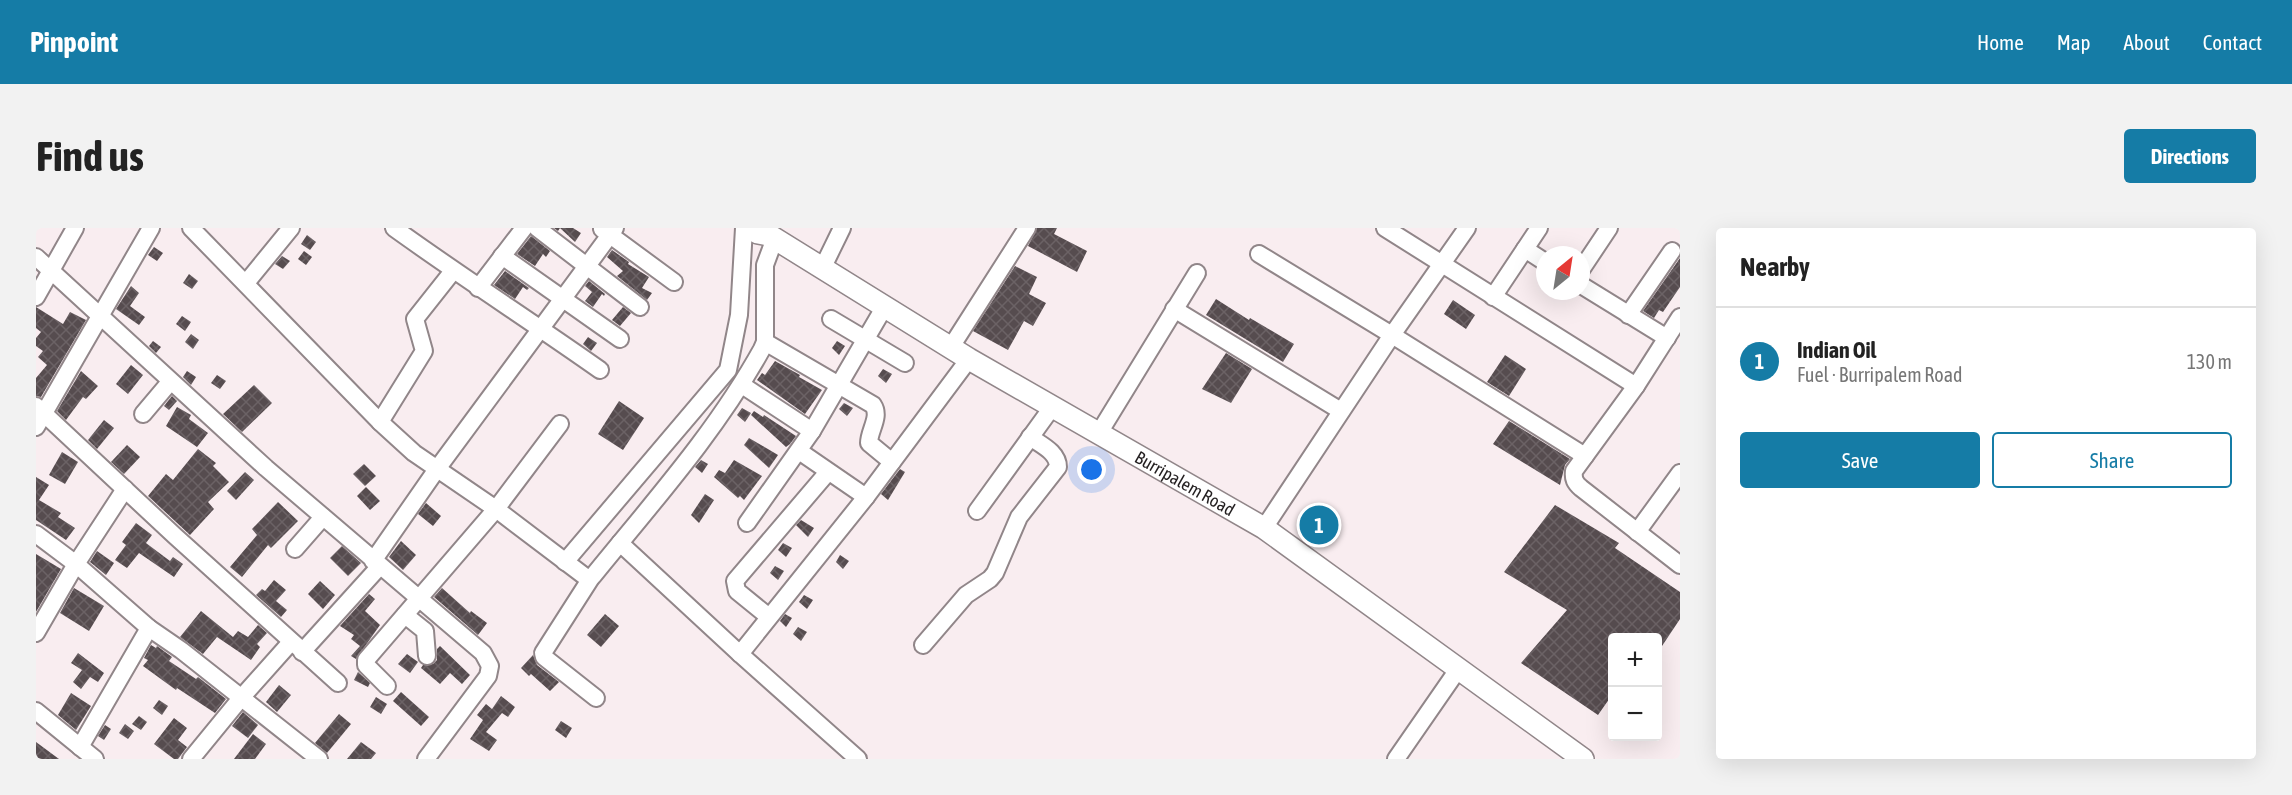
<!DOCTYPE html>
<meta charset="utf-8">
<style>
:root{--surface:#fff;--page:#f2f2f2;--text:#222;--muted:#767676;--line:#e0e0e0;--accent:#157ca6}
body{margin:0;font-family:"Asap Condensed",sans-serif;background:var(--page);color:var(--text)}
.controls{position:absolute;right:18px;bottom:18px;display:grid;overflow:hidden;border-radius:6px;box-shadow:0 6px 24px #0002}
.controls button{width:54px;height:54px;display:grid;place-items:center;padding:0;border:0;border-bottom:2px solid var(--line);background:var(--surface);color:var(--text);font:30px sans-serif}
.compass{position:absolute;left:1500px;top:18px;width:54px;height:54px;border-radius:50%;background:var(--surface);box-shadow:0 6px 24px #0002;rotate:30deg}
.you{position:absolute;left:1056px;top:242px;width:21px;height:21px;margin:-15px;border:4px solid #fff;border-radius:50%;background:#1a73e8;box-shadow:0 0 0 9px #1a73e833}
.badge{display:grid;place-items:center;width:39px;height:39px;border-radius:50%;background:var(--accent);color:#fff;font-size:20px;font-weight:700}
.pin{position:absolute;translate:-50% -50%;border:3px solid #fff;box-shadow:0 2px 6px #0006}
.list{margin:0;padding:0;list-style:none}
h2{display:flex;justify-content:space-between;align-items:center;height:78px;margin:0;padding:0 24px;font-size:26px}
h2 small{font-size:20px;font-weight:400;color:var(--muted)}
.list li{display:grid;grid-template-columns:39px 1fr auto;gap:18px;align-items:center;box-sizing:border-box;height:108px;padding:0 24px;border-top:2px solid var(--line)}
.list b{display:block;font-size:22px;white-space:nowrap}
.list p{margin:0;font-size:20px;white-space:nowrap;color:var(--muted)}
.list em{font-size:20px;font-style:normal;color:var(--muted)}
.actions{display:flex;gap:12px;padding:18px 24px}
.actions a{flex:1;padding:14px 0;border:2px solid var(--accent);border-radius:6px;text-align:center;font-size:21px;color:var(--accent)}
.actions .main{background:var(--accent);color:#fff}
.map{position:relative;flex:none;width:1644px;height:531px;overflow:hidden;border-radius:6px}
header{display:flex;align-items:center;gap:36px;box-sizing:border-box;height:84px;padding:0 30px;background:var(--accent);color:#fff}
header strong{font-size:28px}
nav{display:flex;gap:33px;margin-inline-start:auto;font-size:21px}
.intro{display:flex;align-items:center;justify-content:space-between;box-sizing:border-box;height:144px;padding:0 36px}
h1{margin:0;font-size:42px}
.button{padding:15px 27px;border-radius:6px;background:var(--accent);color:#fff;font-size:21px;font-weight:700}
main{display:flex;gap:36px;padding:0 36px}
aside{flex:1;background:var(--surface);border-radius:6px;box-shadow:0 6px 24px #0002}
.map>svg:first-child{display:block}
</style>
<header>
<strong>Pinpoint</strong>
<nav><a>Home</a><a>Map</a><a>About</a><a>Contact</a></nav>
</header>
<div class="intro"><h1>Find us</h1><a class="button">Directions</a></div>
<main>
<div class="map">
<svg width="1644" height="531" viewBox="0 0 1644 531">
<defs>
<pattern id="building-cross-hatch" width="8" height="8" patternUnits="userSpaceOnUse" patternTransform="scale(1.5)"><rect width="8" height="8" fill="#564c4f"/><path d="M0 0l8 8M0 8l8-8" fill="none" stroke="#6b6265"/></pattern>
</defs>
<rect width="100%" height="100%" fill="#f9edf0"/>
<g fill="url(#building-cross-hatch)">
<polygon points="518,0 537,0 545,5 539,14 524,0 522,3"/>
<polygon points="1001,0 1021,0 1018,6 1051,23 1041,44 992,18"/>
<polygon points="271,7 280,14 274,22 265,16"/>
<polygon points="495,8 514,23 510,29 507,26 499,38 481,26"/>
<polygon points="118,19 127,25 121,33 112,27"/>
<polygon points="576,22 593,34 592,36 613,49 606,60 616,65 611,72 581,48 587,43 571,29"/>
<polygon points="268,23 276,29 270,37 262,31"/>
<polygon points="246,28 254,33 247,41 239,36"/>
<polygon points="1644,30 1644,59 1627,84 1623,82 1618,90 1607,83"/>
<polygon points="979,38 1001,49 993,66 1010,75 997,98 988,93 972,122 937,103"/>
<polygon points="469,43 493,60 491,62 487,59 479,71 458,57"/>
<polygon points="153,46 162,53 156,61 147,55"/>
<polygon points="553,53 569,66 568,68 566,66 557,79 549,73 556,64 549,58"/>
<polygon points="95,58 103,65 94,78 109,89 103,97 80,81"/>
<polygon points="1180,71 1213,92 1214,90 1258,116 1247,134 1170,87"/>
<polygon points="1417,72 1439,87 1430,101 1408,86"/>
<polygon points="0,79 27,96 34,84 50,92 5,169 0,168 0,150 11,137 2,129 7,123 0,118 0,110 5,104 0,100"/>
<polygon points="587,79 595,85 584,98 576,92"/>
<polygon points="146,88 155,94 149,103 140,96"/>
<polygon points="155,106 163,112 157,121 149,114"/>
<polygon points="552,109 561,115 555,123 547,116"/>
<polygon points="117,113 125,119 120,125 113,118"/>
<polygon points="801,113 809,118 803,127 796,120"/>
<polygon points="1190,125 1216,141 1195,175 1166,161"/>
<polygon points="1469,127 1490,141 1473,168 1451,154"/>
<polygon points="739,133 764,147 763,149 786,162 769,186 721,152 726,145 729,147"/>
<polygon points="95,137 107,147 92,166 80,156"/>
<polygon points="847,141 856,146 850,155 842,148"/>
<polygon points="45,143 62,158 50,171 47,169 30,192 21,183"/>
<polygon points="151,143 160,149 155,157 147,149"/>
<polygon points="181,147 190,153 184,161 175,155"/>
<polygon points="218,157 236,175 206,204 187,186"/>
<polygon points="136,168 141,173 133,182 128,178"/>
<polygon points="583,173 608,190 587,222 562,206"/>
<polygon points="808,175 817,180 811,188 803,181"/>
<polygon points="141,179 155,187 153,191 172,205 161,219 130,198"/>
<polygon points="706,180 715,185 709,194 701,187"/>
<polygon points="718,183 727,189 728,187 760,208 754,216 750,219 715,187"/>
<polygon points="68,192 78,200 61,221 52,212"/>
<polygon points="1473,193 1534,231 1529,237 1524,257 1457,216"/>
<polygon points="713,210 742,227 733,240 708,217"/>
<polygon points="91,217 104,229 88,246 75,234"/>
<polygon points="162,221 180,235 177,238 193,254 172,274 178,281 154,307 112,268 130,246 137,252"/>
<polygon points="26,224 42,234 29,256 13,247"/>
<polygon points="665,232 672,236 666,245 659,239"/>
<polygon points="698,232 726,248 708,272 704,268 702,270 678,249 683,242 689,245"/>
<polygon points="328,236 340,248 329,258 317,246"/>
<polygon points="864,241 869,244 852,272 845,266"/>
<polygon points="209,244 218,252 200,272 191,263"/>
<polygon points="0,249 13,257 3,272 25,285 22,289 39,300 30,312 0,292"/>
<polygon points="330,259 344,273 334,282 321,268"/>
<polygon points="669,266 678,272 663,295 655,287"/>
<polygon points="242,274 262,293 235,320 232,317 206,349 194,339 221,307 216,301"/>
<polygon points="390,275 405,288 397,298 382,286"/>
<polygon points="1519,277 1583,315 1579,320 1644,364 1644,391 1622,424 1622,410 1576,410 1576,467 1562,487 1485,435 1531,382 1468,344"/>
<polygon points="765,292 778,300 772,309 760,297"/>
<polygon points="100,295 116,307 110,315 134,333 137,329 147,336 138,349 103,325 91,340 79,332 90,317 86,314"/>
<polygon points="365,313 380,327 367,342 353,329"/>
<polygon points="747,315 756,320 750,329 742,322"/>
<polygon points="306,318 325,335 312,348 294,330"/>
<polygon points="61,323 78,335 70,347 54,334"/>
<polygon points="0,326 25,341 0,384"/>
<polygon points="804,327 813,333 807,341 800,334"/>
<polygon points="739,338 748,343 742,352 734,345"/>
<polygon points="238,352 250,362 240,373 251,382 245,389 220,367 226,361 229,363"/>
<polygon points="284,353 299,367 287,381 272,366"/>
<polygon points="38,360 68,378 53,403 24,385"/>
<polygon points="406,360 434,385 435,383 451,395 442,407 398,369"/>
<polygon points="333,366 339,371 329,383 344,397 320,431 315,428 324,418 315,411 318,407 304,398"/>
<polygon points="768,367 777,372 771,381 763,374"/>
<polygon points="165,383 197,409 202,403 212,409 222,397 231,405 221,416 224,419 215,432 181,409 167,426 144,409"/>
<polygon points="569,386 583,398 565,419 551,407"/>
<polygon points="749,386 756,390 750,399 744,393"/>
<polygon points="762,399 771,404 765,413 757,406"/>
<polygon points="115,417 120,420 121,418 136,429 133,433 160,451 162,449 190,471 179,485 141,460 140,462 107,438 112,432 108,430"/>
<polygon points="404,418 434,447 426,456 414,445 404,456 385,440 387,437 397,436 401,432 401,421"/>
<polygon points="42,425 68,445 62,454 54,449 45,461 37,454 46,442 35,435"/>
<polygon points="371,426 382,434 374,445 362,436"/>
<polygon points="497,427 501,437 523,454 514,463 495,446 493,448 485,440"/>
<polygon points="322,444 334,455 332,459 318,452"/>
<polygon points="243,457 255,467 241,484 230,474"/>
<polygon points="365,464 393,489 385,498 357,473"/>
<polygon points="35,465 55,478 40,502 22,487"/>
<polygon points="465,468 479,479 472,489 466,485 450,504 461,512 453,523 434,511 447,492 441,487 450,476 456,481"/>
<polygon points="340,469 351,476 345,486 334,479"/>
<polygon points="123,472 132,478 126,487 117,480"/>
<polygon points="207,484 222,497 212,510 196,498"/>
<polygon points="303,486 315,496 291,525 279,515"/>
<polygon points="103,488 111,494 105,502 96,496"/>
<polygon points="138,490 151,500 142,512 151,519 142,531 138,531 118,516"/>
<polygon points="525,493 536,500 530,510 519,502"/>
<polygon points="89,496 98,503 92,511 83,505"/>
<polygon points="69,497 75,501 68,512 62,508"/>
<polygon points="217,506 230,516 219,531 198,531"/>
<polygon points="0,514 23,531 0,531"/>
<polygon points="325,514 340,525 335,531 311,531"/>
</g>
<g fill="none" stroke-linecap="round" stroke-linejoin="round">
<defs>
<g id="minor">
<path d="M 155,0 L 344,194 L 378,225 L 460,281 L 551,350 L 557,348 C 617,274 680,204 726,121 L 729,114 L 729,37 L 739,10"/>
<path d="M 358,0 C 426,49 496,94 564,142"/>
<polyline points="501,0 604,79"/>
<polyline points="1349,0 1600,158"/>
<polyline points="566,1 638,54"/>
<polyline points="1489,21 1509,34"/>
<polyline points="1223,26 1356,107 1549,228"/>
<polyline points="466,28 584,111"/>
<polyline points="0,29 230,240 447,425 454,438 452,448 390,531"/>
<polyline points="787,39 806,0"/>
<polyline points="1545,42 1573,0"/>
<polyline points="210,55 255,0"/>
<polyline points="1545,57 1631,110"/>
<polyline points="442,60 488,0"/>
<polyline points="0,69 39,0"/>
<polyline points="1457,69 1503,0"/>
<polyline points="1138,81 1305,183"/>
<polyline points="1592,87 1636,23"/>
<path d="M 1644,89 L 1600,158 L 1538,243 C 1537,251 1539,255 1545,260 L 1644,337"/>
<polyline points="795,91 869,135"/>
<path d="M 729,114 L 837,177 C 845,189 833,202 833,215 L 856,234"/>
<polyline points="915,119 991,0"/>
<polyline points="706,157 776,203"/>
<polyline points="0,178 139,308 302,455"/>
<polyline points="107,186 134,154"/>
<polyline points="344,194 388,123 379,91 417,43"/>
<polyline points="0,199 115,0"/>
<polyline points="1063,205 1161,45"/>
<polyline points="763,223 830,269"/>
<polyline points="941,283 1017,178"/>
<polyline points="711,295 776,203 849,78"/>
<polyline points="1228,300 1356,107 1431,0"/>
<polyline points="1601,304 1644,245"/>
<polyline points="0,306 40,336 113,400 145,422 283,531"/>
<polyline points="584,315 704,426 822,531"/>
<polyline points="259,321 287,289"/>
<polyline points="337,333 401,241 579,0"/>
<polyline points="529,334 692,142 703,87 708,0"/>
<polyline points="555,350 507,425 508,429 560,470"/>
<polyline points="369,387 389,403 391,428"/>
<polyline points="733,389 701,363 699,353 792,244"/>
<polyline points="0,405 40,336 89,261"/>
<path d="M 887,417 L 930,367 L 954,351 L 959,345 L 983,289 L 1022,239 C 1022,224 1005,217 994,209"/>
<polyline points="266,424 344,338"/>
<polyline points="704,426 830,269 933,131"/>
<polyline points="351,458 330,437 330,432 460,281 524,196"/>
<polyline points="0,483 59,531"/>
<polyline points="44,519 113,400"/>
<polyline points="155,531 205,470 255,414"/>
<polyline points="1360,531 1423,440"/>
</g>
<g id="major">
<path id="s1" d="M 713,0 L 722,5 L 733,7 L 933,131 L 1228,300 L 1547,531"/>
</g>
</defs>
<use href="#minor" stroke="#918689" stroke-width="20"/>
<use href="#major" stroke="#918689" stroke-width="24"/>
<use href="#minor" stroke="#fff" stroke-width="16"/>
<use href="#major" stroke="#fff" stroke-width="21"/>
</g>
<g text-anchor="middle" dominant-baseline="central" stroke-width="6" stroke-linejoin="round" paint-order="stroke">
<g font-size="18" fill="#231f20" stroke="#f9edf0">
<text stroke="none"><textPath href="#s1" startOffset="506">Burripalem Road</textPath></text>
</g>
</g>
</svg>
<div class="controls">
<button>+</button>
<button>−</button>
</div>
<svg class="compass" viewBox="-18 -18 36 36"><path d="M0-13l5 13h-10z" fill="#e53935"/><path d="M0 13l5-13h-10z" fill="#767676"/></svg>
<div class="you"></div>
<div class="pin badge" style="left:1283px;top:297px">1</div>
</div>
<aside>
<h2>Nearby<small></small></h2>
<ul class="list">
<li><span class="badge">1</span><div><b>Indian Oil</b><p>Fuel · Burripalem Road</p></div><em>130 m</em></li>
</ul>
<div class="actions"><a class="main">Save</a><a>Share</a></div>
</aside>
</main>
